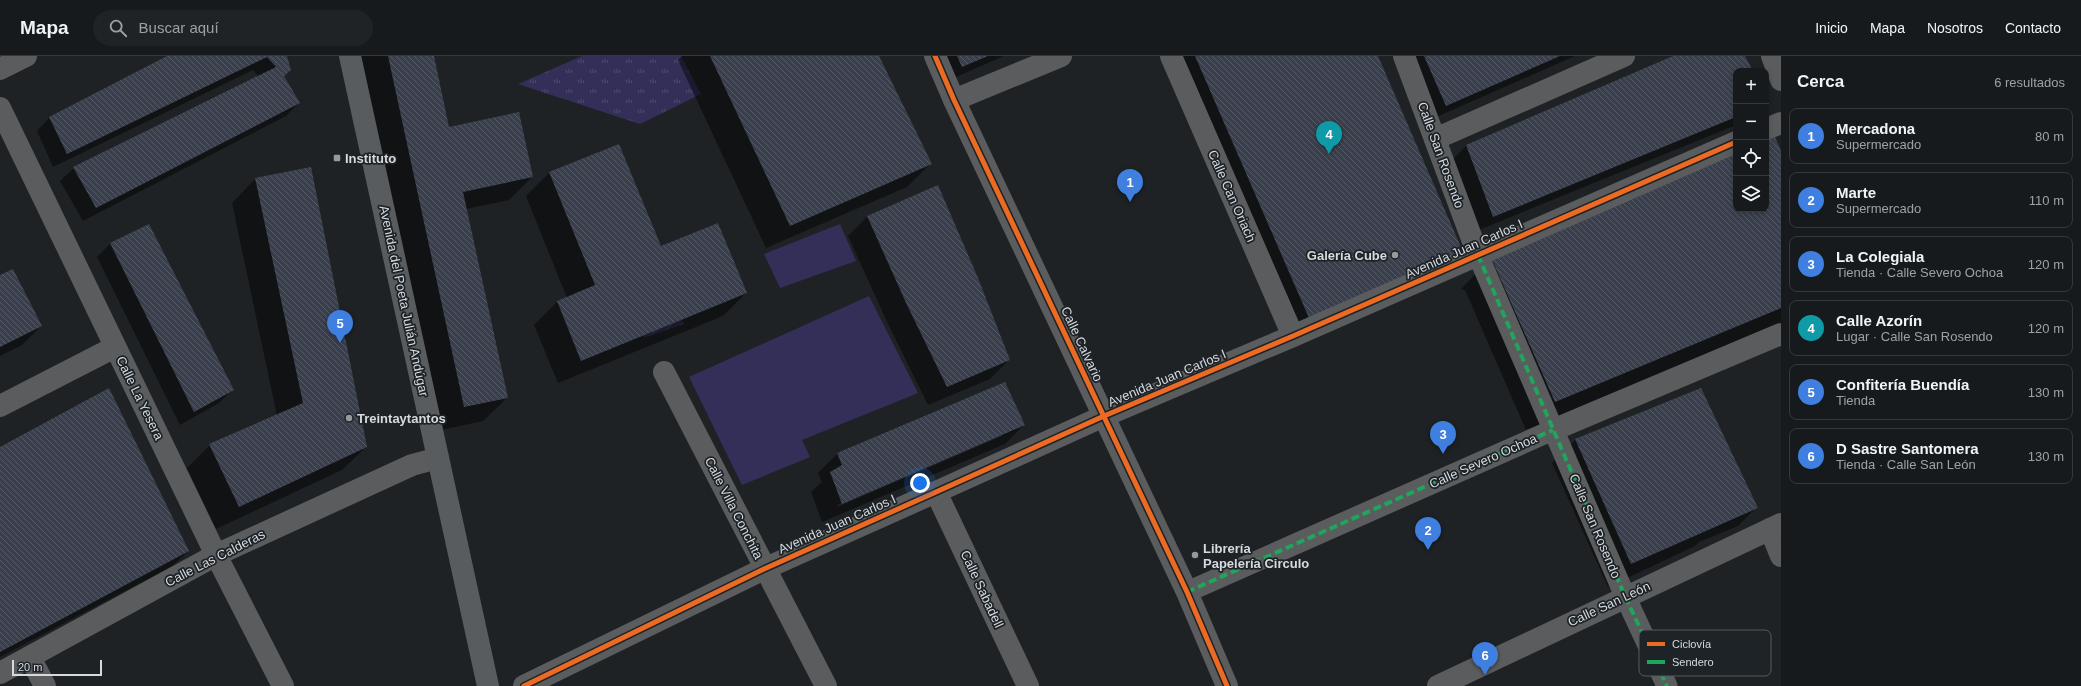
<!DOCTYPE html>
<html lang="es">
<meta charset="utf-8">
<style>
:root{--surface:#171a1c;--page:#202325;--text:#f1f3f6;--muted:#9ea1a3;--line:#36383b;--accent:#969a9d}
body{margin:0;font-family:Arial,sans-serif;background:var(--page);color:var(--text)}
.controls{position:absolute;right:12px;top:12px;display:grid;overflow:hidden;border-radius:8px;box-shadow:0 2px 6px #0003}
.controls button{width:36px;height:36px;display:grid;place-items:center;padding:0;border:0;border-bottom:1px solid var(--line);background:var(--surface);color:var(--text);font:20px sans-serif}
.scale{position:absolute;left:12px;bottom:10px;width:90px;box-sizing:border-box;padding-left:4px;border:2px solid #d6dade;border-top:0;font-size:11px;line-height:14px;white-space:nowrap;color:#d6dade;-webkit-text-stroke:3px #1d2327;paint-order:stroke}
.you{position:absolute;left:920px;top:427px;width:14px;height:14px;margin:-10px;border:3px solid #fff;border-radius:50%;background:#1a73e8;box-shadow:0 0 0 6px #1a73e833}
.badge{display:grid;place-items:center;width:26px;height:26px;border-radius:50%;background:var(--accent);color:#fff;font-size:13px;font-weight:700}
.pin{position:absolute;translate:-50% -33px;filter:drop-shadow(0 1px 2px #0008)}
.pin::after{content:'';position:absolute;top:21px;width:14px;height:12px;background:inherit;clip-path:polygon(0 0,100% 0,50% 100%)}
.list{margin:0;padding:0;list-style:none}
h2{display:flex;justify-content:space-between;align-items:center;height:52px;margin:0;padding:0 16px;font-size:17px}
h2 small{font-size:13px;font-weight:400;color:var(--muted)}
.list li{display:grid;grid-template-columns:26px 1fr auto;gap:12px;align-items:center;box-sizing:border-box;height:56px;margin:0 8px 8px;padding:0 8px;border:1px solid var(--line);border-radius:8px}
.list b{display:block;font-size:15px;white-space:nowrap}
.list p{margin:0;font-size:13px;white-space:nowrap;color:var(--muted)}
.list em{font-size:13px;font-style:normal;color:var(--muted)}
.icon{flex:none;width:22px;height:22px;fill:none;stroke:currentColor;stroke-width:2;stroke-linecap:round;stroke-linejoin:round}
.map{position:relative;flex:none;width:1781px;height:630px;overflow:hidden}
header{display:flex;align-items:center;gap:24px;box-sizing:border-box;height:56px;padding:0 20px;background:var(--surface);border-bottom:1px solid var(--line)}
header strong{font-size:19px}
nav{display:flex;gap:22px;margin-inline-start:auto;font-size:14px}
.search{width:280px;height:36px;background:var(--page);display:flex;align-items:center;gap:10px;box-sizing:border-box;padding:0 14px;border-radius:22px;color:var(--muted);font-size:15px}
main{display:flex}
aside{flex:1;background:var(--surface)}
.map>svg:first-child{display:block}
</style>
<header>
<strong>Mapa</strong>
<div class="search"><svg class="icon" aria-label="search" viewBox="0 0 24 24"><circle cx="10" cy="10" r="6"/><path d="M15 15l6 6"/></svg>Buscar aquí</div>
<nav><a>Inicio</a><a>Mapa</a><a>Nosotros</a><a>Contacto</a></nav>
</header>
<main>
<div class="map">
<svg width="1781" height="630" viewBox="0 0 1781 630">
<defs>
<pattern id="grass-tufts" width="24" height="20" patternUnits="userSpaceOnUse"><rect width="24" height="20" fill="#332f59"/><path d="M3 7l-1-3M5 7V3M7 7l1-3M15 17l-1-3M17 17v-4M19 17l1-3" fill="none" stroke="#504d70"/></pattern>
<pattern id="garden-furrows" width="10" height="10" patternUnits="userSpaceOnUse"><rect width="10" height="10" fill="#332f59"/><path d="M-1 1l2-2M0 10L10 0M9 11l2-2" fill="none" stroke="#504d70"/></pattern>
<pattern id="building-back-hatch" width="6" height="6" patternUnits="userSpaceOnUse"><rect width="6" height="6" fill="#393f4c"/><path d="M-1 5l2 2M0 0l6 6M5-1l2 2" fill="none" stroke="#555a65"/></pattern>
</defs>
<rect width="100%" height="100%" fill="#1f2225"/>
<polygon fill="url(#grass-tufts)" points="582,0 681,0 701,38 640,68 518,28"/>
<polygon fill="url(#garden-furrows)" points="679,257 684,268 644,282 641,273"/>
<g fill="#332f59">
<polygon points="840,168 856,205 780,232 764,198"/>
<polygon points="869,240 918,337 802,384 810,401 742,429 689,321"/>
</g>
<g fill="#0007" fill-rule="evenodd">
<polygon points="169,0 286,0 283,20 299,47 286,60 83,165 60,125 74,112 259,21 253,14 53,111 37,75 50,61"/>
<polygon points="360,0 433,0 449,72 532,121 509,144 466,153 507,342 483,365 441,374"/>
<polygon points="682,0 878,0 930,108 907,131 766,192 678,4"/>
<polygon points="938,0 1004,0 949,24"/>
<polygon points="1177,0 1377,0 1462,196 1286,285"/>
<polygon points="1411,0 1575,0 1432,63"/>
<polygon points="1675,0 1744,0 1752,15 1736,15 1736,69 1479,174 1453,103 1466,90"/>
<polygon points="1766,86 1781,98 1781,268 1526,374 1465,234 1461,233 1488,205 1736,98 1736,153 1766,153"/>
<polygon points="619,89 661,191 746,237 723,260 558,327 534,269 557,246 567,242 526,140 549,117"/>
<polygon points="310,113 366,391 342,414 216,473 187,412 210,389 277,360 232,147 255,123"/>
<polygon points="937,131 1009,304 990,323 928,349 888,268 848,180 867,161"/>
<polygon points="111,187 232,334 219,347 180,369 97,201"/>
<polygon points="0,221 41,270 22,289 0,300"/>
<path d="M 1005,327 L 1024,369 L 1005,388 L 822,466 L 811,436 L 822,426 L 818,417 L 837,398 ZM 1002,378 L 1002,380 L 837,451 L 837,449 Z"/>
<polygon points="1700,333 1757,451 1738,470 1699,486 1695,490 1608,531 1552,407 1575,384"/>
<polygon points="0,392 188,495 174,509 0,601"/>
</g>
<g fill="url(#building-back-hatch)">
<polygon points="167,0 287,0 291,14 284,20 300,47 96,152 73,111 276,11 267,1 67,98 49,61"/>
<polygon points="388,0 434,0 449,71 519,56 533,121 463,136 508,342 464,351"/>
<polygon points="710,0 879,0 932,108 790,170"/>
<polygon points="957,0 988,0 962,11"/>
<polygon points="1195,0 1378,0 1463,196 1309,262"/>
<polygon points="1424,0 1560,0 1446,50"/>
<polygon points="1673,0 1745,0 1753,15 1736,15 1736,61 1493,161 1466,89"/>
<polygon points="1775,81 1781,95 1781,252 1555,346 1493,206 1488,205 1736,97 1736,153 1766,153 1766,84"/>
<polygon points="619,88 661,190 718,167 747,237 581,305 557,245 595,229 549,116"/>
<polygon points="311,111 367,391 239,451 209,388 303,347 255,122"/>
<polygon points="938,129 978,222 1010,304 947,331 907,249 867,160"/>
<polygon points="149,168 234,334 194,356 110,187"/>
<polygon points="13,213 42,270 0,291 0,219"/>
<polygon points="1005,326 1025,369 842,448 830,416 842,409 837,397"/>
<polygon points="109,332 189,495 0,596 0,391"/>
<polygon points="1701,332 1758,452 1631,508 1575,383"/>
</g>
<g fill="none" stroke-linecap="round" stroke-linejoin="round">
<g stroke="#5a5c5d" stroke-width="21">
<polyline points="1478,199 1625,540 1667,630"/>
<polyline points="1187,536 1553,374"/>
</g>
<g stroke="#5a5c5d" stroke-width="22">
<polyline points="935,0 954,44 1187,536 1227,630"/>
<polyline points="1171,0 1293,280"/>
<polyline points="1404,0 1478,199"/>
<polyline points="1772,0 1781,24"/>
<polyline points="954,44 1061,0"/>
<polyline points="0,52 216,499 283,630"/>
<polyline points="1766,73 1781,67"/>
<polyline points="1435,83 1624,0"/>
<polyline points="664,316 826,630"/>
<polyline points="0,350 115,291"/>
<polyline points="1553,374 1781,278"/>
<polyline points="936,436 1028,630"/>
<polyline points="1770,473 1781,500"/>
<polyline points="30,601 45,630"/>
<polyline points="0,617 216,499 412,409 438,402"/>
<polyline points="524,630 764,513 936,436 1104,360 1293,280 1736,86"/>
<polyline points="1438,630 1781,468"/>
</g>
<polyline stroke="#5a5c5d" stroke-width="22" points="0,13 26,0"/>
<polyline stroke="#585c5e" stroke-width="22" points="350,0 488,630"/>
<g stroke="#20a55d" stroke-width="4" stroke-dasharray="8 4" stroke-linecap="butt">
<polyline points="1478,199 1625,540 1667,630"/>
<polyline points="1187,536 1553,374"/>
</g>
<defs>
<g id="cycleway">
<polyline points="935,0 954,44 1187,536 1227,630"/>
<polyline points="524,630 764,513 936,436 1104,360 1293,280 1736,86"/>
</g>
</defs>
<use href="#cycleway" stroke="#1d2327" stroke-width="8"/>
<use href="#cycleway" stroke="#ed6a23" stroke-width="5"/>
</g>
<g fill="#969a9d" stroke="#1d2327" stroke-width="1.5">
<rect x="333" y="98" width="8" height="8" rx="2"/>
<circle cx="1395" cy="199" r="4"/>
<circle cx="349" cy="362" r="4"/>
<circle cx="1195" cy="499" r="4"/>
</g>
<g text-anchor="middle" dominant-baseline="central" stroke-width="3.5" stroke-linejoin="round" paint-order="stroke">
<g font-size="13" fill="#d6dade" stroke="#1d2327">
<text transform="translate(1441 99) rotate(70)">Calle San Rosendo</text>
<text transform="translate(1232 140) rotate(66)">Calle Can Oriach</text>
<text transform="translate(1464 193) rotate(-24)">Avenida Juan Carlos I</text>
<text transform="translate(404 245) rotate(78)">Avenida del Poeta Julián Andúgar</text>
<text transform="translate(1082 288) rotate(65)">Calle Calvario</text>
<text transform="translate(1167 322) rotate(-23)">Avenida Juan Carlos I</text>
<text transform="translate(140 342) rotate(64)">Calle La Yesera</text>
<text transform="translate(1483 405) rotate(-24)">Calle Severo Ochoa</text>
<text transform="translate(734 452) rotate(63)">Calle Villa Conchita</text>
<text transform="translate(837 468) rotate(-24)">Avenida Juan Carlos I</text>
<text transform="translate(1595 470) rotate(67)">Calle San Rosendo</text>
<text transform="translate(215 502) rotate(-27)">Calle Las Calderas</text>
<text transform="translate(982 533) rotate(65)">Calle Sabadell</text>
<text transform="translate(1609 548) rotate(-25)">Calle San León</text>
</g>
<g font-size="13" font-weight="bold" fill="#d6dade" stroke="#1d2327" text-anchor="start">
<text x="345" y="102">Instituto</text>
<text x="1387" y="199" text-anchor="end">Galería Cube</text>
<text x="357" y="362">Treintaytantos</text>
<text x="1203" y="492">Librería<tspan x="1203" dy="15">Papelería Circulo</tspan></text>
</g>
</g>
<rect x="1639" y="574" width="132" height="46" rx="6" fill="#1d2327" stroke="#545a5e" stroke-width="1"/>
<rect x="1647" y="586" width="18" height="4" fill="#ed6a23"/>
<rect x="1647" y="604" width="18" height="4" fill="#20a55d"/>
<g font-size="11" fill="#d6dade">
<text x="1672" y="592">Ciclovía</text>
<text x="1672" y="610">Sendero</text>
</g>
</svg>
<div class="controls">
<button>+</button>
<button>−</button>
<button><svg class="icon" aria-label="locate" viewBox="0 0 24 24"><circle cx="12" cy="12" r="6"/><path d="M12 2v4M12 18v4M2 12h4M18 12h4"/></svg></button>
<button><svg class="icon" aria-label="layers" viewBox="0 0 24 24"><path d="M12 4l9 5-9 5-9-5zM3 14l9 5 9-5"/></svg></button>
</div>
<div class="scale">20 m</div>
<div class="you"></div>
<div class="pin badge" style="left:1130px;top:146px;background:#3f7fe0">1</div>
<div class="pin badge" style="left:1428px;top:494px;background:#3f7fe0">2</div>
<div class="pin badge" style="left:1443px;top:398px;background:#3f7fe0">3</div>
<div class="pin badge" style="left:1329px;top:98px;background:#0f9aa8">4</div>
<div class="pin badge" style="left:340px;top:287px;background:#3f7fe0">5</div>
<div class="pin badge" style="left:1485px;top:619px;background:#3f7fe0">6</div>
</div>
<aside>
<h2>Cerca<small>6 resultados</small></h2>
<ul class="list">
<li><span class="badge" style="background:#3f7fe0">1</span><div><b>Mercadona</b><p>Supermercado</p></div><em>80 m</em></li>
<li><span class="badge" style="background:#3f7fe0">2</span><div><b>Marte</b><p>Supermercado</p></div><em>110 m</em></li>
<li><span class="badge" style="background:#3f7fe0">3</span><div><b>La Colegiala</b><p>Tienda · Calle Severo Ochoa</p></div><em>120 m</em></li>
<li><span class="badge" style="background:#0f9aa8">4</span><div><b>Calle Azorín</b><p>Lugar · Calle San Rosendo</p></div><em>120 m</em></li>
<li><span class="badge" style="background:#3f7fe0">5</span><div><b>Confitería Buendía</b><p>Tienda</p></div><em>130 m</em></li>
<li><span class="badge" style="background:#3f7fe0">6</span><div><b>D Sastre Santomera</b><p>Tienda · Calle San León</p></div><em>130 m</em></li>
</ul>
</aside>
</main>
